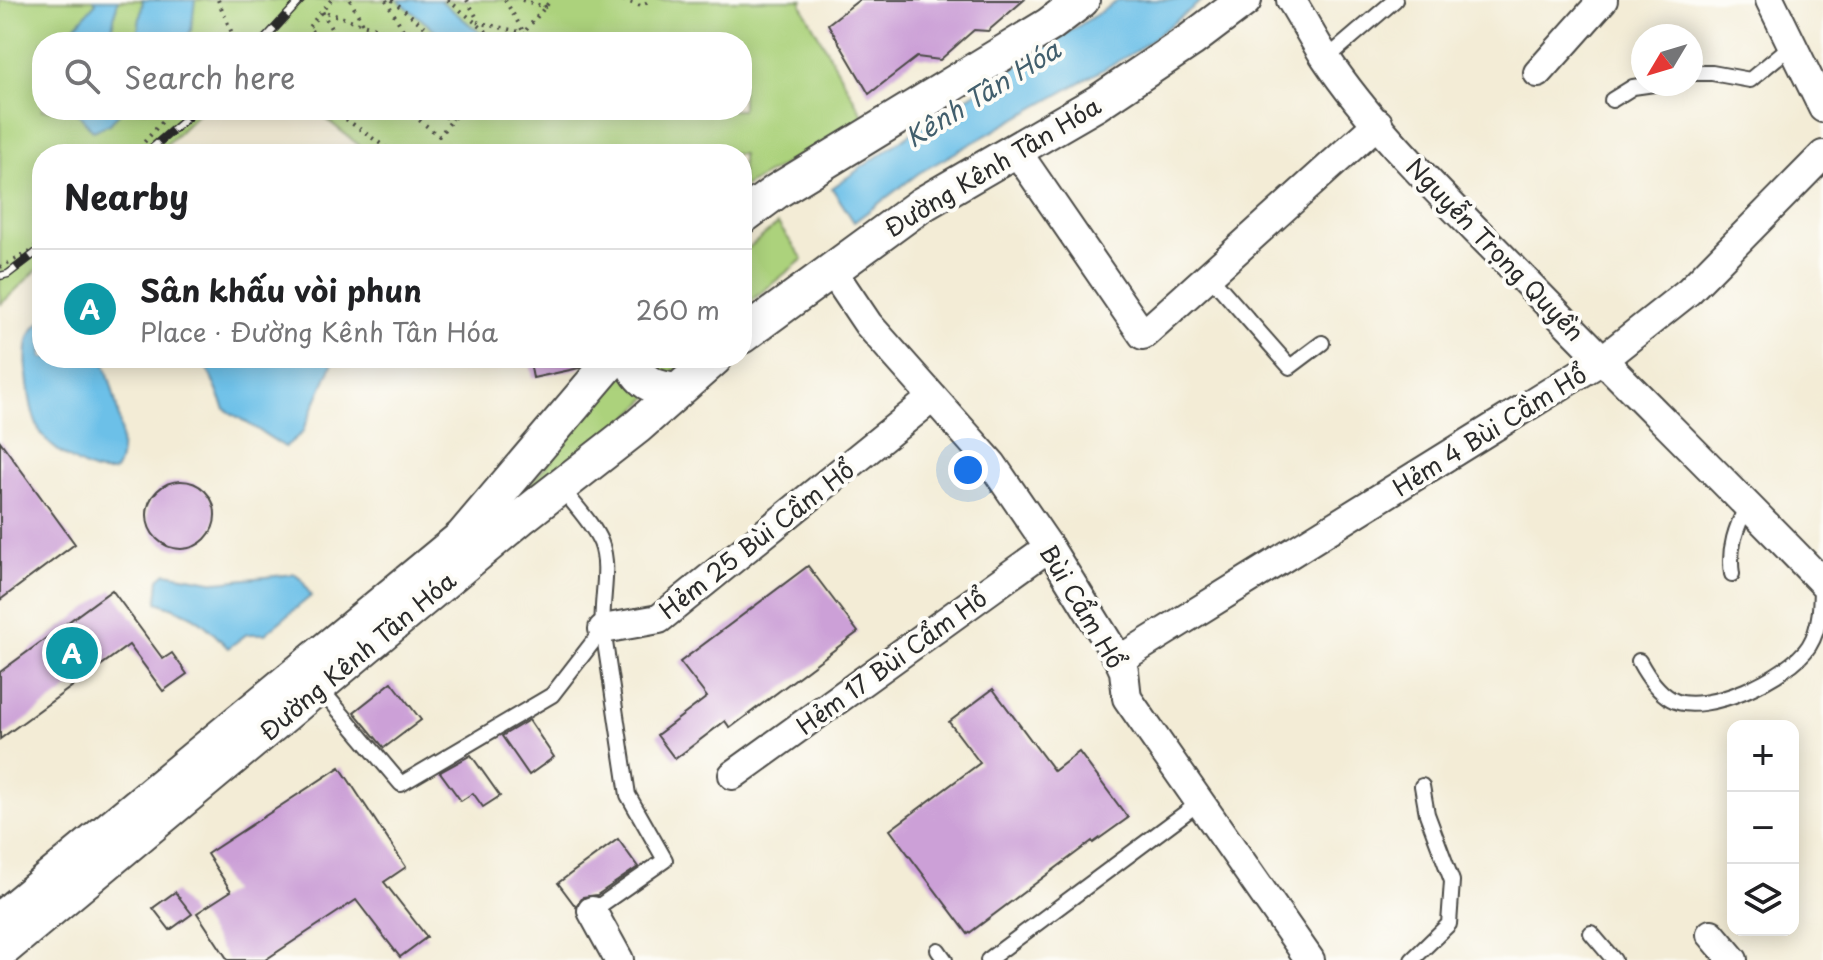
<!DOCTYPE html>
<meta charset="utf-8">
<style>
:root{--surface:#fff;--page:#f2f2f2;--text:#202124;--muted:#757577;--line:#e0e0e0;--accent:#b5179e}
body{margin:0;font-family:"Playpen Sans",sans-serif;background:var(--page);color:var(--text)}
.controls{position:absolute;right:24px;bottom:24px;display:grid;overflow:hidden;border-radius:16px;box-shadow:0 4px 20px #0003}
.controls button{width:72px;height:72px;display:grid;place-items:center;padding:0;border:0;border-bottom:2px solid var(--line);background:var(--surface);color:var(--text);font:40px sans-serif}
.compass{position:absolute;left:1631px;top:24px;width:72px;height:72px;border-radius:50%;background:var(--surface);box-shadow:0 4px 20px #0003;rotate:232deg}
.you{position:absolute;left:968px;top:470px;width:28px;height:28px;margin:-20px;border:6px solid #fff;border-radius:50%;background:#1a73e8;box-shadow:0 0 0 12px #1a73e833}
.badge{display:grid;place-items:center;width:52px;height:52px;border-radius:50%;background:var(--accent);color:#fff;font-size:26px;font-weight:700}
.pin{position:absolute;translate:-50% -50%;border:4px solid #fff;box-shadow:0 2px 8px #0006}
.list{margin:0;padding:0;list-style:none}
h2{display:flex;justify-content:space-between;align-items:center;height:104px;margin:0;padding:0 32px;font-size:34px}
h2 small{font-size:26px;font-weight:400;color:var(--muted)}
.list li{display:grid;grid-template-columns:52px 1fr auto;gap:24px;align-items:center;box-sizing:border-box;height:120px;padding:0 32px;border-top:2px solid var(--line)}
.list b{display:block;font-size:30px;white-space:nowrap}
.list p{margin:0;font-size:26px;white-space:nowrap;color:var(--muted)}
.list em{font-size:26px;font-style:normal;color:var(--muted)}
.icon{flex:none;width:44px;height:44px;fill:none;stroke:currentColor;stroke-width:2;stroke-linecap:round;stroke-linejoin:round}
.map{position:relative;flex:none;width:1823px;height:960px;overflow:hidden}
.search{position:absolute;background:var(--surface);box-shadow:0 4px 20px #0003;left:32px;top:32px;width:720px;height:88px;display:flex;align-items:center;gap:20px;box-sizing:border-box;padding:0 28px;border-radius:32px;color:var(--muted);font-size:30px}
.panel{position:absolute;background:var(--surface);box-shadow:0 4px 20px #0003;left:32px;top:144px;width:720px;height:224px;border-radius:32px}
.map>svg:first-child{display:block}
</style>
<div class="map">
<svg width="1823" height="960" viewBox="0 0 1823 960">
<rect width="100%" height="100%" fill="#fdfcf7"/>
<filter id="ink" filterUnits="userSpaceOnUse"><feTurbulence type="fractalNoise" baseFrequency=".0125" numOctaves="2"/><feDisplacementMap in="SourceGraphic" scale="16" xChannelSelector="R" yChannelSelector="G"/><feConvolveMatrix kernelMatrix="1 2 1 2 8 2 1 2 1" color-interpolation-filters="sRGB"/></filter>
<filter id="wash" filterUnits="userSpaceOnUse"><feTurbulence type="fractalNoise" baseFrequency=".006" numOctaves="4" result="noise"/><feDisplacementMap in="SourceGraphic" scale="32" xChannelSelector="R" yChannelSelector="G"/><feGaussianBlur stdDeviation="1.8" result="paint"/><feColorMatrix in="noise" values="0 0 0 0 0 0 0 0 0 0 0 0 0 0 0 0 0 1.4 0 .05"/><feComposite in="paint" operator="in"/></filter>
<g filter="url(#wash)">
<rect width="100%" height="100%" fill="#f3ecd6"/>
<g fill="#acd27b" stroke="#6c7e53" stroke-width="2">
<polygon points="0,0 803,0 801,4 865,119 742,188 742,154 370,154 315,110 742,110 742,42 42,42 42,110 202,110 157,154 42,154 42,265 0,305"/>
<polygon points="778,224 803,259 742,308 742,253"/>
<polygon points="636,358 687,358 561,486 502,518"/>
</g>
<g fill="#6cc0e8" stroke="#4c768a" stroke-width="2">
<polygon points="94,0 118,0 110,37 70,32 96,3"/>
<polygon points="143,0 195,0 191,31 182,42 136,42"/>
<polygon points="398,0 440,0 491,42 449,42"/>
<polygon points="1119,0 1203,0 1136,51 919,173 854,222 832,188 907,136"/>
<polygon points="75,110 122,110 110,124 93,131"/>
<path d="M 42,320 L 42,358 L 103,358 C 112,385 131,447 115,471 C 99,475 88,469 74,461 C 62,454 48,445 41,433 C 29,414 22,355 30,335 C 33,329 38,324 42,320 Z"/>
<polygon points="203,358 335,358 302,433 285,447 225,409"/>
<path d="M 166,573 L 217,582 L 294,574 L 302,580 L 311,596 L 265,634 L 247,634 L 228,648 C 200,618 195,615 157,602 L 159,579 Z"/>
</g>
<g id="blocks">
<g fill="#cca0d7">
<polygon points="859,0 1024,0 988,31 974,30 940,60 917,57 869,94 828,24"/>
<polygon points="529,358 586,358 586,360 579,368 533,378"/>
<polygon points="0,441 75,544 0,600"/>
<circle cx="181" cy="515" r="34"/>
<polygon points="808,566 858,632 730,728 725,721 675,759 657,735 707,697 680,662"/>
<polygon points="112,590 163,659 172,653 187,674 163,691 129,645 0,739 0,672"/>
<polygon points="392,682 421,720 384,748 354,712"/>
<polygon points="993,689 1054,771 1079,752 1128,818 1093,843 1092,841 968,934 890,830 980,763 949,722"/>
<polygon points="529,720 554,757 529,775 502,736"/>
<polygon points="471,755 500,796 483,807 473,793 461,801 440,772"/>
<polygon points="340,767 406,867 384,882 427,937 400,957 356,900 265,960 228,960 197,913 231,891 207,854"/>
<polygon points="618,839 638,867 597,895 583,897 576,907 558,883"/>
<polygon points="175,892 192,914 170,930 153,908"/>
</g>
</g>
</g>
<g filter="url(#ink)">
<use href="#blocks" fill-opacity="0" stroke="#494845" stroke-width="2"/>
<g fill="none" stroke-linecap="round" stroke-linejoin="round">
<defs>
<g id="service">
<polyline points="1326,59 1395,0"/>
<polyline points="1691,73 1712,73 1750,80 1792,45"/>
<polyline points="1612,100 1633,87 1654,84"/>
<polyline points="1209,275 1290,367 1322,343"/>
<path d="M 561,487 C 573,504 593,523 601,543 C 611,568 600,602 603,629 L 628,795 L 665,860 L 592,911"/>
<path d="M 1732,574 C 1728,549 1736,527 1748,504"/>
<path d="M 1639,661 C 1646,674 1657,691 1671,699 C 1703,718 1790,676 1809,646 C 1821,627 1821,602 1821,580"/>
<polyline points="319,687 401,784 552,695 603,629"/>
<polyline points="1591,933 1614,960"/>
<polyline points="938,950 945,960"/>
<polyline points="988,960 1200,802"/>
<polyline points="1412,960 1449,924 1452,881 1427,814 1422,786"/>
</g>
<g id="minor">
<path d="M 1291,0 C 1303,19 1313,39 1325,57 C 1376,133 1448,201 1511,266 C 1614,373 1720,476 1823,583"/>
<polyline points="1770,0 1823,108"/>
<polyline points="1538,73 1603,0"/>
<polyline points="1015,149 1143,335 1378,123"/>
<polyline points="831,269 868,324 992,464 1049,547 1119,660 1124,671 1127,698 1310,960"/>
<polyline points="603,629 659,619 932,398"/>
<polyline points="1119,660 1602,360 1689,291 1823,155"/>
<polyline points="733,775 1049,547"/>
<polyline points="592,911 619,960"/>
<polyline points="1711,934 1733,960"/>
</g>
<g id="tertiary">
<polyline points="742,217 777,191 1049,25 1082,0"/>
<polyline points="742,336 921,205 1097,103 1191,40 1244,0"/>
<path d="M 630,358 C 639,382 652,388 677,391"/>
<polyline points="0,919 462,537 614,358"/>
<polyline points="0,952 523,516 638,426 715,358"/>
</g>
</defs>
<use href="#service" stroke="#494845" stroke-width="18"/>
<use href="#minor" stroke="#494845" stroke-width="32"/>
<use href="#tertiary" stroke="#494845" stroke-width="38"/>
<g stroke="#494845" stroke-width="4" stroke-dasharray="2 6" stroke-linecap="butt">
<polyline points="218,0 234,38 231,42"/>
<polyline points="350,0 373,42"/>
<polyline points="386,0 410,42"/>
<polyline points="392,0 443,42"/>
<polyline points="448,0 499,42"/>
<polyline points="467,0 478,20"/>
<polyline points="505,0 523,31"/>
<polyline points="522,0 545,7 541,0"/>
<polyline points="623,0 641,6 651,0"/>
<polyline points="477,22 524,33"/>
<polyline points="325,42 308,28 331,0"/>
<polyline points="338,42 322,11 419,42"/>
<polyline points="516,42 551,0"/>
<polyline points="333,110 395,154"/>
<polyline points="407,110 439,136 460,110"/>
<polyline points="422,110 453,119"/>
<polyline points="448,110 453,119"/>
<polyline points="134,154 172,110"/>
<polyline points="0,267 30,252 42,240"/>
</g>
<use href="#service" stroke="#fff" stroke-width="14"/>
<use href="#minor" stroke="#fff" stroke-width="28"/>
<use href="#tertiary" stroke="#fff" stroke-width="34"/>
<defs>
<g id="rail">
<polyline points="262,42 301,0"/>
<polyline points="145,154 196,110"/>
<polyline points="0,276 8,274 42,248"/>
</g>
</defs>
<use href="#rail" stroke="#2b2b2b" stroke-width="9"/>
<use href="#rail" stroke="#fdfcf7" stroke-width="6" stroke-dasharray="18" stroke-linecap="butt"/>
</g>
</g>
<g text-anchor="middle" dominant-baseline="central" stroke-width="8" stroke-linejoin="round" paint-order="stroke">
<g font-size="24" fill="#2b2b2b" stroke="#fdfcf7">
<text transform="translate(992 166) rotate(-31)">Đường Kênh Tân Hóa</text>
<text transform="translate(1496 249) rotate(46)">Nguyễn Trọng Quyền</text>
<text transform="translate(1489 430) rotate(-32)">Hẻm 4 Bùi Cầm Hổ</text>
<text transform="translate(756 539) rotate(-38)">Hẻm 25 Bùi Cầm Hổ</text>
<text transform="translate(1083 606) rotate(59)">Bùi Cẩm Hổ</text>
<text transform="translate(357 655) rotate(-40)">Đường Kênh Tân Hóa</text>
<text transform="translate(891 661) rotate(-36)">Hẻm 17 Bùi Cẩm Hổ</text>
</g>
<g font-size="26" font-style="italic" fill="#425f6d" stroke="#fdfcf7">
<text transform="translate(982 93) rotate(-32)">Kênh Tân Hóa</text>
</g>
</g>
</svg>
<div class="controls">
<button>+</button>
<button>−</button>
<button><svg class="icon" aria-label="layers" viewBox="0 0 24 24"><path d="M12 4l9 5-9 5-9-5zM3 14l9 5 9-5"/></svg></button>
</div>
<svg class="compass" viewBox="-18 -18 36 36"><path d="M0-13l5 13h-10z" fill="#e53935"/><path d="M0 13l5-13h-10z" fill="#757577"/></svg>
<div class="you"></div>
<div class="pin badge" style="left:72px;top:653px;background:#0f9aa8">A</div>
<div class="search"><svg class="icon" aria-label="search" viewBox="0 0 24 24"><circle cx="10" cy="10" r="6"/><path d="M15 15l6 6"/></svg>Search here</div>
<section class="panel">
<h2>Nearby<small></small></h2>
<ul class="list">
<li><span class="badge" style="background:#0f9aa8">A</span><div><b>Sân khấu vòi phun</b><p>Place · Đường Kênh Tân Hóa</p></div><em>260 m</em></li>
</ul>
</section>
</div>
